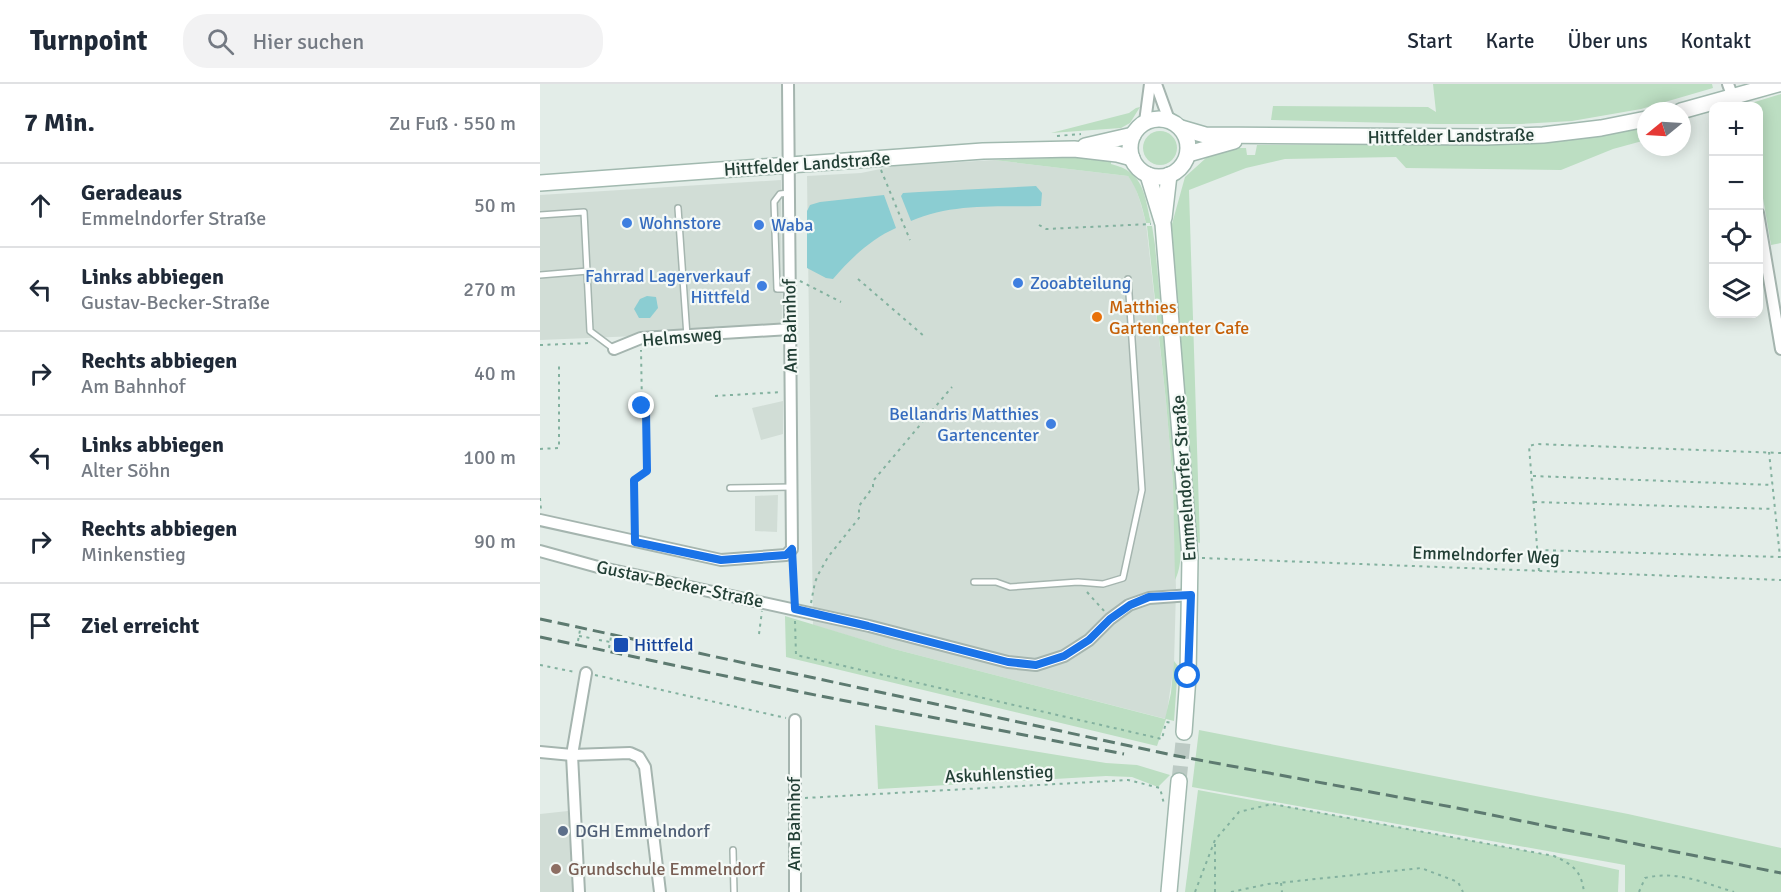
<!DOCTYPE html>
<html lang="de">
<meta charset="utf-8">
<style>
:root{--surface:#fff;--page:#f2f2f3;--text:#1f2937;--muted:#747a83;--line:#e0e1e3}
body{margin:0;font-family:Signika,sans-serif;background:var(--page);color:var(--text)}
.controls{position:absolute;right:18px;top:18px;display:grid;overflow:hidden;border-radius:12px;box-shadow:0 3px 15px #0003}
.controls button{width:54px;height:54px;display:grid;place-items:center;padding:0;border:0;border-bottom:2px solid var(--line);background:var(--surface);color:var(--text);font:30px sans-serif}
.compass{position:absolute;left:1097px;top:18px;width:54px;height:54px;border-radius:50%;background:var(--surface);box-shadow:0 3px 15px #0003;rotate:252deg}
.stop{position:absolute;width:18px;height:18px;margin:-14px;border:4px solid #1a73e8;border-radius:50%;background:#fff}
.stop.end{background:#1a73e8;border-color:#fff;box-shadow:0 2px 6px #0008}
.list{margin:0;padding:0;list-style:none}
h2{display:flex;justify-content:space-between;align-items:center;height:78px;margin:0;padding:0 24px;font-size:26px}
h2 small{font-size:20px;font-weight:400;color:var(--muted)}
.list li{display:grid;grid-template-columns:39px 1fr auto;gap:18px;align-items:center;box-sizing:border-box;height:84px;padding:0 24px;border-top:2px solid var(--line)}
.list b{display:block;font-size:22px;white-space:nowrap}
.list p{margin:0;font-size:20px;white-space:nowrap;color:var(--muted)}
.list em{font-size:20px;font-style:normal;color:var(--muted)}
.icon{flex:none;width:33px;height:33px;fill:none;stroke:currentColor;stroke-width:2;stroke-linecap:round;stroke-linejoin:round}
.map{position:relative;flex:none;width:1241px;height:808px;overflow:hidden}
header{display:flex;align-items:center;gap:36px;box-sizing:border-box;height:84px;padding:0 30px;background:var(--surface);border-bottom:2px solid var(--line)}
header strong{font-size:28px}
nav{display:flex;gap:33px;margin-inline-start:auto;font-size:21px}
.search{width:420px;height:54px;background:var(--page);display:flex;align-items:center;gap:15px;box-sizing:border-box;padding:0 21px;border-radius:24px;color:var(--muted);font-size:22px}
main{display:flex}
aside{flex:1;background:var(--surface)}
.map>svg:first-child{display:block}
</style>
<header>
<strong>Turnpoint</strong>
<div class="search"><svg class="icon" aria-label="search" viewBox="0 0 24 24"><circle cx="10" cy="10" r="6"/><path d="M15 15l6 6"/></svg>Hier suchen</div>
<nav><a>Start</a><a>Karte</a><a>Über uns</a><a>Kontakt</a></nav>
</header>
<main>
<aside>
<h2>7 Min.<small>Zu Fuß · 550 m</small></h2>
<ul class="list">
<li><svg class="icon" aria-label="ahead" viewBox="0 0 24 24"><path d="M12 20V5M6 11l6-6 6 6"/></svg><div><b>Geradeaus</b><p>Emmelndorfer Straße</p></div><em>50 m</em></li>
<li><svg class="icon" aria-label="left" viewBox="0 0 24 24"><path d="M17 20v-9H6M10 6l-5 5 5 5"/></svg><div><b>Links abbiegen</b><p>Gustav-Becker-Straße</p></div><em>270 m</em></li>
<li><svg class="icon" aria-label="right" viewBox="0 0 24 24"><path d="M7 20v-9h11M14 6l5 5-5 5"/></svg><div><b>Rechts abbiegen</b><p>Am Bahnhof</p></div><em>40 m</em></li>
<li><svg class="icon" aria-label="left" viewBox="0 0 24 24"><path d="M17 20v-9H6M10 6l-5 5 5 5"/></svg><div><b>Links abbiegen</b><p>Alter Söhn</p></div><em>100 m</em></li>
<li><svg class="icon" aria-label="right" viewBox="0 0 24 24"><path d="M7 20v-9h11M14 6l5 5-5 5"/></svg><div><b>Rechts abbiegen</b><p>Minkenstieg</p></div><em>90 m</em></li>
<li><svg class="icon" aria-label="arrive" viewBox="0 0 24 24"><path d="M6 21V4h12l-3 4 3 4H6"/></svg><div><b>Ziel erreicht</b></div></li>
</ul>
</aside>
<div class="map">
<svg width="1241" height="808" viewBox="0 0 1241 808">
<rect width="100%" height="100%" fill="#e3ede8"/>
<g fill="#d1ddd6">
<polygon points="454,76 588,92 594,100 600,117 606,139 626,317 633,400 636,506 634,580 626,635 354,565 273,541 267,92 321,89 355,82"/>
<polygon points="241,96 242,246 0,256 0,111"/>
<polygon points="243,317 243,350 221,356 212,324"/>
<polygon points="238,411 237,448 215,447 215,412"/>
<polygon points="28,727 33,808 0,808 0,730"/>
</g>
<g fill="#bcdec2">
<polygon points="893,0 1172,0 1173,4 1101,25 1032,37 981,40 898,40 731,36 733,22 888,23 896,28"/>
<polygon points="1241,10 1241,159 1231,161 1219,91 1218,22 1206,22 1205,21"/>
<polygon points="600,23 590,39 581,44 511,49 589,29 596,24"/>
<polygon points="1106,41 1106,56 1073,65 1021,86 866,84 856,73 745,75 706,84 649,106 660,459 656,458 630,147 645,93 666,74 667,70 694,64 706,64 707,71 715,71 717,61 856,61 1025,57"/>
<circle cx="620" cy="64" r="17"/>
<path d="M 537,73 L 571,74 L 571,80 C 604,88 604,109 611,139 L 606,139 C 602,122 598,106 588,92 L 454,76 Z"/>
<path d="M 607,142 L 612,142 L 615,161 C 623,248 633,336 638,424 C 639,447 645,476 635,496 L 633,400 L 626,317 Z"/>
<polygon points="245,532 354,565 625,635 631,609 634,577 638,582 634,637 626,635 617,662 246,573"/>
<polygon points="335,641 566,679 597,681 630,691 618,703 592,693 566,692 338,705"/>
<polygon points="659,646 1088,730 1241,764 1241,808 1085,808 1085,781 652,703"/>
<polygon points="658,706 1014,772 1079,786 1078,808 645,808"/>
</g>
<g fill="#8bcdd2">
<path d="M 496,102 L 502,109 L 501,122 C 458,123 411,119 371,137 L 361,112 L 363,109 L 379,108 Z"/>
<path d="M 344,111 L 356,144 C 331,155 311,174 293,195 L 286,194 L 267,184 L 267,127 L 270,121 L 280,118 Z"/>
<polygon points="107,212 116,213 118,224 110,234 99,234 94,225 100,215"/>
</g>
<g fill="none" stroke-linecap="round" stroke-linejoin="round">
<polyline stroke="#bccac4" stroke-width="15" stroke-dasharray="15 8" stroke-linecap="butt" points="639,697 644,648"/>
<defs>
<g id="lane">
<polyline points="249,109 240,110 234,118 237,205 250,205"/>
<polyline points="138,124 147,252"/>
<polyline points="0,131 44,128 50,247 74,265"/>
<polyline points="0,191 48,187"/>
<polyline points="190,404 252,403"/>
<polyline points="434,498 456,498 470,503 538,498 563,500 583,494 602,406 588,195"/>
<polyline points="193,766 194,808"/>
</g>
<g id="street">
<polyline points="616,0 629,36"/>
<polyline points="1188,0 1196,22"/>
<polyline points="605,38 610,0"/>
<polyline points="1218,129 1241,265"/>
<polyline points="74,265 101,254 250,245"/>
<polyline points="0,436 181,476 246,471 252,465 248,0"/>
<polyline points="0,467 58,483 329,542 468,578 496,581 524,572 549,556 570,535 589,521 609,514 651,511"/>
<polyline points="0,668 32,671 90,669 99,673 105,683 120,808"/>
<polyline points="39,808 32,671 46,589"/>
<polyline points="255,808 255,636"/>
</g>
<g id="secondary">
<polyline points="1141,27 1238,0"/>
<circle cx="619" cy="64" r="29"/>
<polyline points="641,44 665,51 944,53 1003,51 1061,44 1106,35"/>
<polyline points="545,62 593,51"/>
<polyline points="648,70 694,57"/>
<polyline points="608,91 623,140 650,474 648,592 644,648"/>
<polyline points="0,99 443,67 534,65 577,70 592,74"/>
<polyline points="624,134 629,91"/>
<polyline points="629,808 639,697"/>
</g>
</defs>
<use href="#lane" stroke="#a5b5af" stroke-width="8"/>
<use href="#street" stroke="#a5b5af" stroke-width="14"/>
<use href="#secondary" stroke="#a1b9af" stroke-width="18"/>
<g stroke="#83b19f" stroke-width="2" stroke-dasharray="3 4.5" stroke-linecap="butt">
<polyline points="1113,25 1131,20"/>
<polyline points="517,52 541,50"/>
<polyline points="341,86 370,156"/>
<polyline points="641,89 651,82"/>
<polyline points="499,141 506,145 611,140"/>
<polyline points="318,195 384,252"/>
<polyline points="260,197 301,218"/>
<polyline points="0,261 51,259"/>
<polyline points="175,312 242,308"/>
<polyline points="0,365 19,364 19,282"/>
<polyline points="993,392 1233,401"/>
<polyline points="0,414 1,426"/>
<polyline points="994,418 1234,425"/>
<polyline points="95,447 94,396 107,387 106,327 102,322 101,266"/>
<polyline points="998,466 1240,473 1229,368"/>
<polyline points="662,474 1241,496"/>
<polyline points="253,477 254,516"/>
<polyline points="999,487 989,362 996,360 1241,369"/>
<polyline points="547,508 565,528"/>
<polyline points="271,519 275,498 279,489 288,473 319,434 319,422 333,403 333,397 412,303"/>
<polyline points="255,537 256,571 622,655 626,638 633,639"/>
<polyline points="219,550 222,527"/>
<polyline points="39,552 50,554"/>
<polyline points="59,556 70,558"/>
<polyline points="38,557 40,546"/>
<polyline points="69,564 71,553"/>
<polyline points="0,581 35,588"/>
<polyline points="55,591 246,634"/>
<polyline points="265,714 588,696 620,704 624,720"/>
<polyline points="675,760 675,808"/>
<polyline points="741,799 742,808"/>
<path d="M 655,808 L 675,756 L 699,728 L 732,720 L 1014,772 C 1033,781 1041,786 1044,808"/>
<polyline points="691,808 728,800 881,784 918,798 923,808"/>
<path d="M 1099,808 L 1105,794 C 1137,786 1164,799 1194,808"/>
</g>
<use href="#lane" stroke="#fff" stroke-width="5"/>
<use href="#street" stroke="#fff" stroke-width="10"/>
<use href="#secondary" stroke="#fff" stroke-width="15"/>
<g stroke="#5d7a70" stroke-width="3" stroke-dasharray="12 6" stroke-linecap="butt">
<polyline points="0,535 632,671 917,724 1241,789"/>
<polyline points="0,553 280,612 584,670"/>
</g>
</g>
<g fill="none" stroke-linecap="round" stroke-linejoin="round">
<polyline stroke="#1a73e8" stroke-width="8" points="102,322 106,327 107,387 94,396 95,458 181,476 246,471 252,465 255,525 328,542 468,578 496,581 524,572 549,556 570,535 590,521 609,513 651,511 648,592"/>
</g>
<g fill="#3f7fe0" stroke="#f4f9f6" stroke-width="2">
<circle cx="87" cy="139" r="6"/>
<circle cx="219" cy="141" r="6"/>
<circle cx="478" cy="199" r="6"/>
<circle cx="222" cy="202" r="6"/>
<circle cx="511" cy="340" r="6"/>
</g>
<circle fill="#e8710a" stroke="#f4f9f6" stroke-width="2" cx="557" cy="233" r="6"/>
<rect fill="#1a4fb4" stroke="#f4f9f6" stroke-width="2" x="73" y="553" width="16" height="16" rx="3"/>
<circle fill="#5c6f8a" stroke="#f4f9f6" stroke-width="2" cx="23" cy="747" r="6"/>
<circle fill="#8d6e63" stroke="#f4f9f6" stroke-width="2" cx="16" cy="785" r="6"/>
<g text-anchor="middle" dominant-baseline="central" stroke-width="4.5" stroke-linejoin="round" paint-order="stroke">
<g font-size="18" fill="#223f35" stroke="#f4f9f6">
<text transform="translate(911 52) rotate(-1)">Hittfelder Landstraße</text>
<text transform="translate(267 80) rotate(-4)">Hittfelder Landstraße</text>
<text transform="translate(250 242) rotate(-91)">Am Bahnhof</text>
<text transform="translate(142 253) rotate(-5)">Helmsweg</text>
<text transform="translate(644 394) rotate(-94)">Emmelndorfer Straße</text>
<text transform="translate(946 471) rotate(2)">Emmelndorfer Weg</text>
<text transform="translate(140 500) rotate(12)">Gustav-Becker-Straße</text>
<text transform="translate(459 690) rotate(-3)">Askuhlenstieg</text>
<text transform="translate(254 740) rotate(-90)">Am Bahnhof</text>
</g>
<g font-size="18" fill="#366cbe" stroke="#f4f9f6" text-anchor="start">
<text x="99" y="139">Wohnstore</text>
<text x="231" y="141">Waba</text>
<text x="210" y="192" text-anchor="end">Fahrrad Lagerverkauf<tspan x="210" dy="21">Hittfeld</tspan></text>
<text x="490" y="199">Zooabteilung</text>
<text x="499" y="330" text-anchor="end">Bellandris Matthies<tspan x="499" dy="21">Gartencenter</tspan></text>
</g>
<g font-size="18" fill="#c56008" stroke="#f4f9f6" text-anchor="start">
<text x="569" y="223">Matthies<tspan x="569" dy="21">Gartencenter Cafe</tspan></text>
</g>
<g font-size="18" fill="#164399" stroke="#f4f9f6" text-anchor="start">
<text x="94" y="561">Hittfeld</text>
</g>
<g font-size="18" fill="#4e5e75" stroke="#f4f9f6" text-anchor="start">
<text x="35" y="747">DGH Emmelndorf</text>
</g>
<g font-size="18" fill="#785e54" stroke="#f4f9f6" text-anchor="start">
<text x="28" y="785">Grundschule Emmelndorf</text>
</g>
</g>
</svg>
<div class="controls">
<button>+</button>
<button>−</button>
<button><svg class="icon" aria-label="locate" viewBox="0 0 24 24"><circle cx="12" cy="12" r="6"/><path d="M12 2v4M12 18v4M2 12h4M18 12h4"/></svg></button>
<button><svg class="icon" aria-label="layers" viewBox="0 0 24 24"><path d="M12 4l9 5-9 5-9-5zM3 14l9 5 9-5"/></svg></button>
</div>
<svg class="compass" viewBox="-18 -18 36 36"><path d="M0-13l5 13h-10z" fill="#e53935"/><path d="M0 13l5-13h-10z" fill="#747a83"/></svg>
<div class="stop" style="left:648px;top:592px"></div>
<div class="stop end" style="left:102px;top:322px"></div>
</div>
</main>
